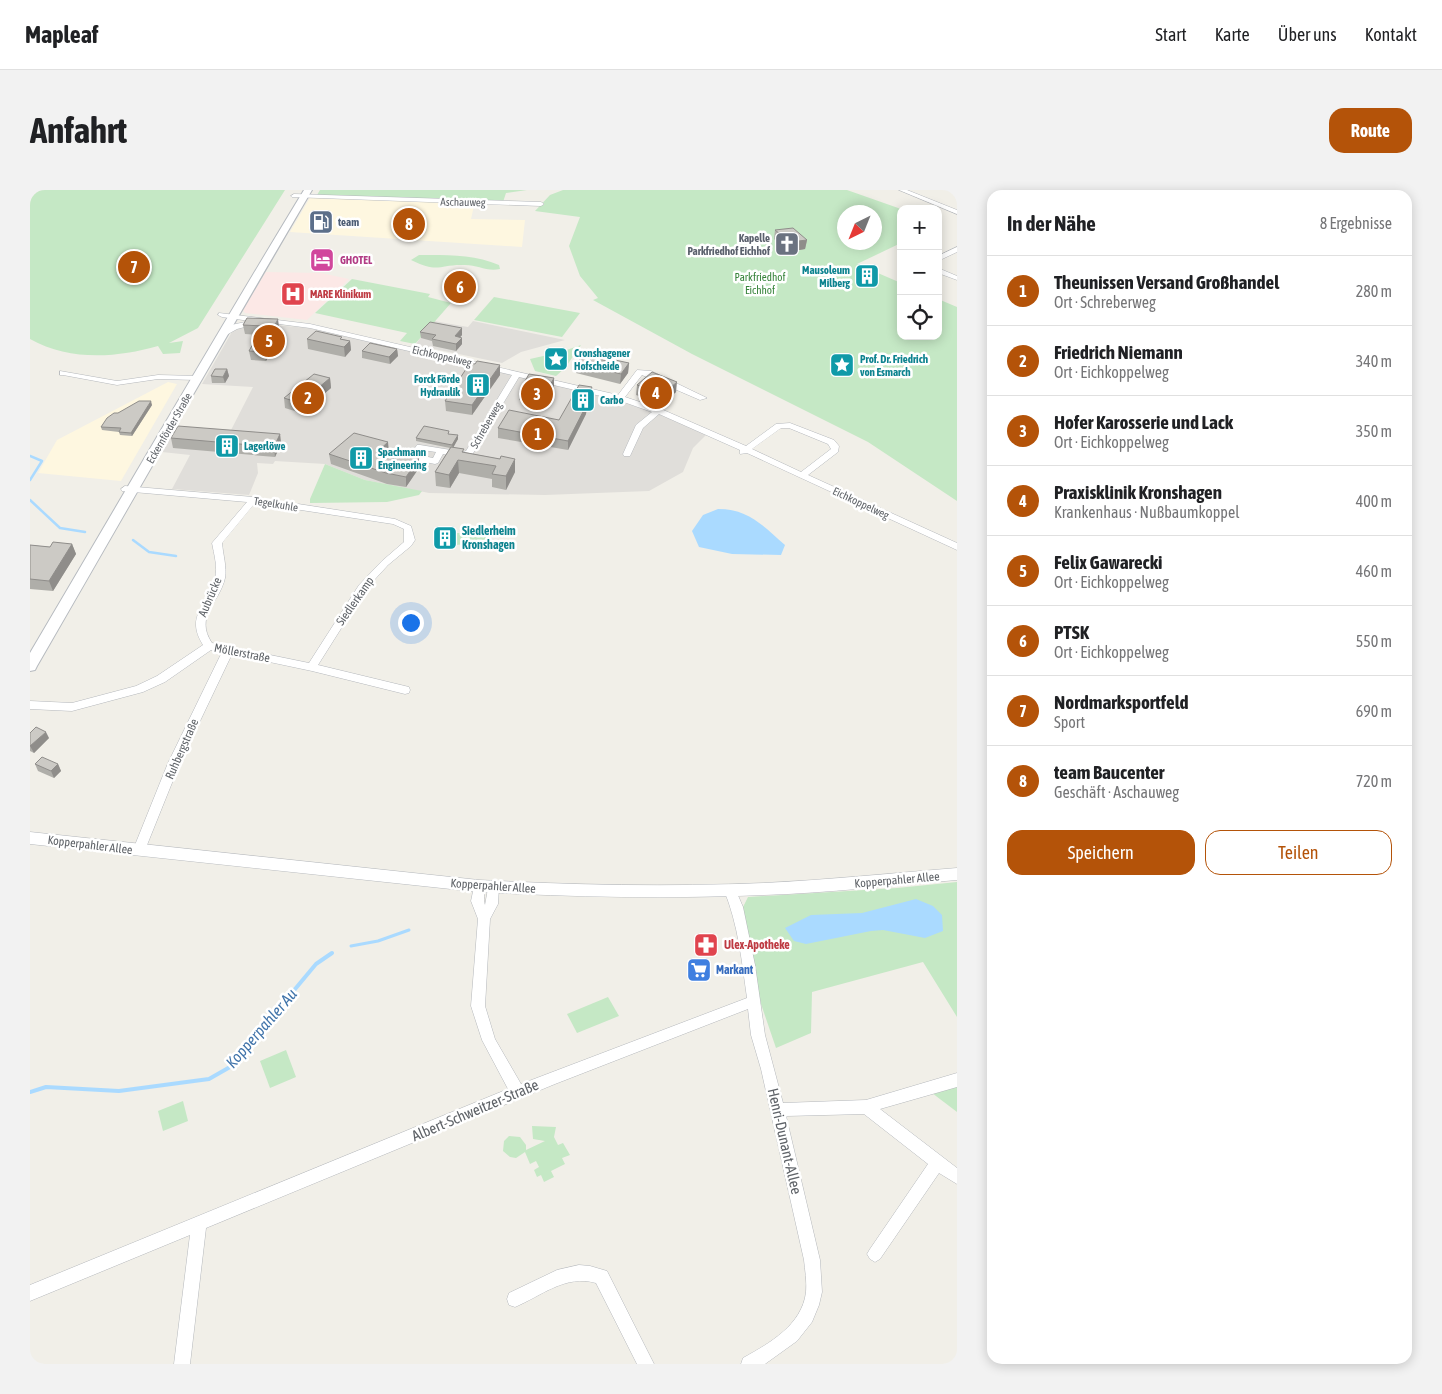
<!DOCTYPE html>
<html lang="de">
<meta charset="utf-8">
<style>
:root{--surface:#fff;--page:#f2f2f2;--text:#202124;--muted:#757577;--line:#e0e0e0;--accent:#b45309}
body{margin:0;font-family:"Asap Condensed",sans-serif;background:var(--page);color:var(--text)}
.controls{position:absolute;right:15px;top:15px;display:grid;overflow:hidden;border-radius:10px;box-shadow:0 2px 12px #0003}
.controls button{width:45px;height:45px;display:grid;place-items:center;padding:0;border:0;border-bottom:1px solid var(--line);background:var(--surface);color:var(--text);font:25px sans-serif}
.compass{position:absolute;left:807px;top:15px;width:45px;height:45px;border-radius:50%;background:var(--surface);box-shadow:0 2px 12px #0003;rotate:223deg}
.you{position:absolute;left:380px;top:432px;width:18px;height:18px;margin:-12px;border:4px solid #fff;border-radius:50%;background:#1a73e8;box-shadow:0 0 0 8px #1a73e833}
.badge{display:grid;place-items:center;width:32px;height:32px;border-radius:50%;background:var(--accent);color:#fff;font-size:16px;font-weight:700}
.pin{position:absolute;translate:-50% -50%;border:2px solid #fff;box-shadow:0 1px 5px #0006}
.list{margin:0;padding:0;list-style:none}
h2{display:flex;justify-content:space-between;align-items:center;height:65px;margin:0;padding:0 20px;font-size:21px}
h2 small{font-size:16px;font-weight:400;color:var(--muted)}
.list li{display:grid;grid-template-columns:32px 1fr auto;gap:15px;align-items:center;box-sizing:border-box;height:70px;padding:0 20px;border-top:1px solid var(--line)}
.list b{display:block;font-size:19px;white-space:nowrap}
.list p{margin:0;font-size:16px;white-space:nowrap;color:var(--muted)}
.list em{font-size:16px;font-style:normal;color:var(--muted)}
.actions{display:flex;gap:10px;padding:15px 20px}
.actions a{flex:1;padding:11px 0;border:1px solid var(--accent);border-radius:15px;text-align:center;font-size:18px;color:var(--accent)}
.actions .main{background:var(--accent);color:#fff}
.icon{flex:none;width:28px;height:28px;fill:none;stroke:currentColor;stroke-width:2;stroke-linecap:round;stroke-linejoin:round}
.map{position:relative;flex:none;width:927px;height:1174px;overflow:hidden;border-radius:15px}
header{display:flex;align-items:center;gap:30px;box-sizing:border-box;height:70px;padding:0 25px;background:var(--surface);border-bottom:1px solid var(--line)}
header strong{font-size:24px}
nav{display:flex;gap:28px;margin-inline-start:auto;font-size:18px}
.intro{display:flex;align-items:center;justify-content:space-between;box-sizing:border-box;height:120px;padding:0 30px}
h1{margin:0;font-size:35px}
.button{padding:12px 22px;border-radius:15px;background:var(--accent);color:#fff;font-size:18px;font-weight:700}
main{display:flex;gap:30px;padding:0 30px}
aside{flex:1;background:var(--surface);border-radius:15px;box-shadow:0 2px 12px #0003}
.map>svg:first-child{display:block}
</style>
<header>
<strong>Mapleaf</strong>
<nav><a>Start</a><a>Karte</a><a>Über uns</a><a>Kontakt</a></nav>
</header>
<div class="intro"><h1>Anfahrt</h1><a class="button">Route</a></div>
<main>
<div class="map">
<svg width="927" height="1174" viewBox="0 0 927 1174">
<rect width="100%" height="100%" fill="#f1efe8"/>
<g fill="#fef7e0">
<polygon points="287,5 445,11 441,29 495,30 492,57 260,42 281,6"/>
<polygon points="138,192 147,194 91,291 8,283 27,250"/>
</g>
<g fill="#e0deda">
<polygon points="404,131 438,137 443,131 535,150 491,162 472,173 385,155"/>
<polygon points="232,134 279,138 535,197 589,211 626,223 676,245 663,258 653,282 619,301 515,305 399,303 335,290 295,274 245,271 243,274 227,273 228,283 219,305 142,299 160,265 132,262 143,242 198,246 223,197 172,194 203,140 214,135"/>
</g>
<polygon fill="#fce8e6" points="236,82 291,83 319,89 277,130 215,123 213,120"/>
<g fill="#c5e8c5" fill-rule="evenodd">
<path d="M 0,0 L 255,0 L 168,138 L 139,153 L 153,151 L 150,163 L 133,164 L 128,156 C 86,168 39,171 0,149 Z"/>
<polygon points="290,0 497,0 476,3 473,12 287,5"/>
<path d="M 533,0 L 817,0 L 871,19 L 871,53 L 827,74 L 871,93 L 871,146 L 908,146 L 908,109 L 927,117 L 927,311 L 838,252 L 662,164 L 563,110 L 568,108 L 550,86 L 539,56 L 550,27 L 505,21 L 520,5 ZM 814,22 L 844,22 L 844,52 L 814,52 Z"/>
<path d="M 389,65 C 415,65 444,64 469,75 L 470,79 C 457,82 448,75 435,75 C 408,74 410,84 381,70 Z"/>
<polygon points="322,89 400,104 398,107 421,113 385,154 370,151 377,143 285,123"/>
<polygon points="464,107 550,123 532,147 444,130"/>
<polygon points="551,155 535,178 526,186 505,181 500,169 531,162"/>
<polygon points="295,274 335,290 392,301 389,305 357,312 280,313 280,309"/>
<polygon points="426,343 459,343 454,353 425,355"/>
<polygon points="927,692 927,827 893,772 782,802 781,843 746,858 731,814 712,719 718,707 867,698"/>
<polygon points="578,807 589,826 547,843 537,824"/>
<polygon points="256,860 266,887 240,898 230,871"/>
<polygon points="927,896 927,922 902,903"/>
<polygon points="153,911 158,931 133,941 128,921"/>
<polygon points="502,936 526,937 524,947 528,955 533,953 540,965 532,968 535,974 521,981 524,987 514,992 511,985 507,987 504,980 509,977 506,971 500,974 495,962 486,968 480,967 473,961 474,951 479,946 490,947 496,955 496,960 515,951 503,949"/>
</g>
<g fill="#aadaff">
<path d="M 688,319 C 719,319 733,336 755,355 L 751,365 L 702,364 L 669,357 L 662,341 L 673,325 Z"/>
<polygon points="886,709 903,716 912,725 913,741 895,748 853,740 841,741 776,754 764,751 755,738 781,725 832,723"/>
</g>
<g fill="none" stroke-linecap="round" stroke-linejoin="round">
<g stroke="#aadaff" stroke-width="2.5">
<polyline points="0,266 12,271 0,290"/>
<polyline points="0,310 30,338 55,342"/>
<polyline points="103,350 119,362 146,366"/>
</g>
<polyline stroke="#aadaff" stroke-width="3" points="321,756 348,751 379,740"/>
<polyline stroke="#aadaff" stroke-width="4" points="0,902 16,897 89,901 179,889 200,877 286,774 302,763"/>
<defs>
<g id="minor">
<polygon points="869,0 877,0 927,20 927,24"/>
<polygon points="264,4 511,12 514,14 511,16 262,7 261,6"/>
<polygon points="927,57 927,62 908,71 908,66"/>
<polygon points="908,78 927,86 927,90 908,83"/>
<path d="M 189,123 L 280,134 L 588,205 L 607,180 L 621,181 L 677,208 L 670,210 L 612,185 L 595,207 L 631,219 L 716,256 L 746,234 L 760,233 L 804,250 L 809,256 L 808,262 L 778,285 L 927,353 L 927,360 L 717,263 L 710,264 L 710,260 L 629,224 L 613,238 L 600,266 L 594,266 L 593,264 L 606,235 L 622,222 L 588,210 L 489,187 L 442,265 L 433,268 L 413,264 L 408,273 L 405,274 L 380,269 L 379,267 L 387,255 L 390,255 L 433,262 L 436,261 L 482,185 L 280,138 L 226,131 L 226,134 L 207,139 L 191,148 L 188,148 L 188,144 L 201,135 L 220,131 L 192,127 L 188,125 ZM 751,238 L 759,238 L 798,254 L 801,259 L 771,282 L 722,259 ZM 392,260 L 406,262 L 403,268 L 388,265 Z"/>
<polygon points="30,181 87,191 128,185 168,186 172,188 168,190 128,189 87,195 33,185 30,185"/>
<path d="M 95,296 L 223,307 L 365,329 L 381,336 L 385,350 L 381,356 L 358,375 L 336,399 L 288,475 L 379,497 L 380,500 L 379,503 L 375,504 L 282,481 L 202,464 L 150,573 L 115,660 L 113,663 L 105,663 L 103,660 L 138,573 L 192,462 L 181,460 L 135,492 L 113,502 L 42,521 L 0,519 L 0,511 L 42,513 L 106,496 L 127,486 L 173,455 C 154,425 179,415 185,388 C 188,377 184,364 182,353 L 217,312 L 92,301 L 91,299 ZM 225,313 L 363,334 L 374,339 L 374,352 L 352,371 L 329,395 L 279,473 L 182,453 C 164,426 189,414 195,388 C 197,377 193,365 192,353 Z"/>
<path d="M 449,691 L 453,692 C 457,700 452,708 455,715 L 459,693 L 463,692 L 467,693 L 469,697 L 468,714 L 460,729 L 455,816 L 465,849 L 491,894 L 717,808 C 712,772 708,734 694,700 L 696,696 L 700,695 L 704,696 L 713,717 L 725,775 L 735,845 L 753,913 L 836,910 L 927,883 L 927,897 L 850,919 L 927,978 L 927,994 L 909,983 L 850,1069 L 845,1072 L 840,1069 L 837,1064 L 840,1059 L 898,974 L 834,924 L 756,926 L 790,1070 L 792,1102 L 789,1115 L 782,1132 L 767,1151 L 735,1174 L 711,1174 L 713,1168 C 740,1153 772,1135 776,1102 C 777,1091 775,1080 774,1070 L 731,879 L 721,845 L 718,819 L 525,894 L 176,1038 L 160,1174 L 144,1174 L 160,1045 L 0,1111 L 0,1095 L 478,899 L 452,850 L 441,816 L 448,729 L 441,711 L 445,692 Z"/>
<path d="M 549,1075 L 560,1076 L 577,1081 L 624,1174 L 607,1174 L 566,1093 C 536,1084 511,1106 485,1117 L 479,1115 L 477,1109 L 479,1103 L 527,1080 Z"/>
</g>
<path id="tertiary" d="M 0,642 L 449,690 C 544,695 639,697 734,693 C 798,690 863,683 927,678 L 927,690 C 863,695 798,703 734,705 C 639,709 544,707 449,702 L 0,654 Z"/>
<path id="secondary" d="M 274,0 L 282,0 C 189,158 99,317 7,476 L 5,480 L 0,481 L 0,463 C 91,309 181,153 274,0 Z"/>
</defs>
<use href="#minor" stroke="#b5b8bc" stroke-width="1"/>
<use href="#tertiary" stroke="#b5b8bc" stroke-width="1"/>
<use href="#secondary" stroke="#b6babf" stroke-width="2"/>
<use href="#minor" fill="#fff" fill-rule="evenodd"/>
<use href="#tertiary" fill="#fff" fill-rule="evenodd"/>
<use href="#secondary" fill="#fff" fill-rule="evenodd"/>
</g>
<g fill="#afaea9">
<polygon points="745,40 777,50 775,59 758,62 744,49"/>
<polygon points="217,128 250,139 250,145 236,171 221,170 219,161 228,145 215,144 213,135"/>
<polygon points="432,138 432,145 430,147 432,154 426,161 403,156 402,151 391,148 390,142"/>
<polygon points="277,149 312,149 320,151 321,160 315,167 278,159"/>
<polygon points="367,159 368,166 360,174 332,168 332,161"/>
<polygon points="583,172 599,173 598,183 590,194 546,183 547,173"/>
<polygon points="445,174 470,185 442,225 416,221 415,211"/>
<polygon points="197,179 199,186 195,193 182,193 181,186"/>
<polygon points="300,188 301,198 271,223 255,218 254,208"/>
<polygon points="607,195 646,202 632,214 606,205"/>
<polygon points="562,197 561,206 557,216 556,224 538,260 468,248 468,238 529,230"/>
<polygon points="524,198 515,214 489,210 490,200"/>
<polygon points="122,215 102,246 90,245 89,242 72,240 71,237 88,223"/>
<polygon points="250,244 251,254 245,267 143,258 141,248"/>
<polygon points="419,244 428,249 423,257 434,262 470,269 485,269 485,282 476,300 462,297 462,289 429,283 420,298 406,296 405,282 420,258 386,251 386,248"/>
<polygon points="359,262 355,266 389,278 376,297 357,294 301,274 299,264"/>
<polygon points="42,354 46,364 23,401 0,399 0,355 20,357"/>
<polygon points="0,543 19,548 4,563 0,561"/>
<polygon points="5,574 28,574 31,581 24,588 8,581"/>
</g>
<g fill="#8f8d8a">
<polygon points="777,50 775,59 758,62 760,52"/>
<polygon points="248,129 250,145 236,171 234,162"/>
<polygon points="432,138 432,145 425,153 425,146"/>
<polygon points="432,148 432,154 426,161 426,154"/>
<polygon points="320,151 321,160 315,167 314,157"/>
<polygon points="367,159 368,166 360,174 359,167"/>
<polygon points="599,173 598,183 590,194 591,184"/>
<polygon points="470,175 470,185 442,225 442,215"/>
<polygon points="197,179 199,186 195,193 193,187"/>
<polygon points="300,188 301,198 271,223 270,213"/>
<polygon points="524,188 524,198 515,214 515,204"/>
<polygon points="647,192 646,202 632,214 633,204"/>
<polygon points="562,197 561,206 557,216 556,224 538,260 538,251 554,214"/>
<polygon points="121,211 122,215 102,246 101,243"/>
<polygon points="250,244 251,254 245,267 244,257"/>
<polygon points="428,245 428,249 423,258 422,255"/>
<polygon points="358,252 359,262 347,273 346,263"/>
<polygon points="389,268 389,278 376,297 376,287"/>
<polygon points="485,269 485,282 476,300 476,286"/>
<polygon points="428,270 429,283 420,298 419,285"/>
<polygon points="42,354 46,364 23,401 19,391"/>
<polygon points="16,542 19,548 4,563 0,556"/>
<polygon points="28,574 31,581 24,588 21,581"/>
</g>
<g fill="#cccac5" stroke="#8f8d8a">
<polygon points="763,38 777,50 760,52 745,40"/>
<polygon points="217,128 248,129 245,135 248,135 234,162 219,161 233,136 213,135"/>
<polygon points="400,132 432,138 425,146 432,148 426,154 402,149 406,145 390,142"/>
<polygon points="286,141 312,147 310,149 320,151 314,157 277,149"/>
<polygon points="340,153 367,159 359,167 332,161"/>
<polygon points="552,166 583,172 585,170 599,173 591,184 547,173"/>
<polygon points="447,171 470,175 442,215 415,211 440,173 445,174"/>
<polygon points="185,179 197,179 193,187 181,186"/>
<polygon points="622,182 647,192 633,204 607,195"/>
<polygon points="284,184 300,188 270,213 254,208"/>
<polygon points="499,184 524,188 515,204 490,200"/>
<polygon points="549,195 562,197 554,214 557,214 538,251 468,238 479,220 529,230"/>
<polygon points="109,211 121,211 101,243 89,242 91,238 71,237 77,228 84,223 88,223"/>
<polygon points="148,236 250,244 244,257 141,248"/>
<polygon points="394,236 419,241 418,244 428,245 422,255 386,248"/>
<polygon points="324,243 358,252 346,263 365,269 368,264 389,268 376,287 356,283 299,264"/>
<polygon points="421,257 434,259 432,262 470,269 471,266 485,269 476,286 462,284 466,276 428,270 419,285 405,282"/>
<polygon points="23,352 42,354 19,391 0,389 0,355 20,357"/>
<polygon points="6,537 16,542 0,556 0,543"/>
<polygon points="12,567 28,574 21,581 5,574"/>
</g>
<defs>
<symbol id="fuel-square" viewBox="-11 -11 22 22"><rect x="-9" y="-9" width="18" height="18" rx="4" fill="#5c6f8a" stroke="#fff"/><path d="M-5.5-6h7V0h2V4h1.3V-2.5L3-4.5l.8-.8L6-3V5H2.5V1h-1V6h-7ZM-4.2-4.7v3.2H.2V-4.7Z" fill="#fff"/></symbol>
<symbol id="church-square" viewBox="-11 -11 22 22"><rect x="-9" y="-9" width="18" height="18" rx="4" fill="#6b7280" stroke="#fff"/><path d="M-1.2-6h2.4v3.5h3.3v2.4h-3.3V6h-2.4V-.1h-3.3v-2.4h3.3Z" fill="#fff"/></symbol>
<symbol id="hotel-square" viewBox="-11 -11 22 22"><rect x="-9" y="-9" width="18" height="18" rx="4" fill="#d1479c" stroke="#fff"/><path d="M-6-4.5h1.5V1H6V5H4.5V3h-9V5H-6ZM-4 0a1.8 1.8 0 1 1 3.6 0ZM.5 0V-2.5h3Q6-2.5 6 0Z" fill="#fff"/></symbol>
<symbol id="building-square" viewBox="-11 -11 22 22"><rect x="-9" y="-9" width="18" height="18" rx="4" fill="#0f9aa8" stroke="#fff"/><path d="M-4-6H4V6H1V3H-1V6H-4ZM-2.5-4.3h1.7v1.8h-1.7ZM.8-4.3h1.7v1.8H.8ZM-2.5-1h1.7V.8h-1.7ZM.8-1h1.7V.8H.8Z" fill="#fff"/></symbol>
<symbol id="hospital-square" viewBox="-11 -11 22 22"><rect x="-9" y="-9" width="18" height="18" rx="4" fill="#e0444e" stroke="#fff"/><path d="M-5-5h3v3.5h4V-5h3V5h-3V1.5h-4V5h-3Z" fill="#fff"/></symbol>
<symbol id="sight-square" viewBox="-11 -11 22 22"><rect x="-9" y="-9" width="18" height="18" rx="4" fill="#0f9aa8" stroke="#fff"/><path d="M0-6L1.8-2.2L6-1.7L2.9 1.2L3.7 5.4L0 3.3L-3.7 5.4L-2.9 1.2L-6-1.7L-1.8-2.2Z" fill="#fff"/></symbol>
<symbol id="pharmacy-square" viewBox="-11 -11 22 22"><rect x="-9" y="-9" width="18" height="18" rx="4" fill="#e0444e" stroke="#fff"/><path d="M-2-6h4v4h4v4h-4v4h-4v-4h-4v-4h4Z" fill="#fff"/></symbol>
<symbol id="supermarket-square" viewBox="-11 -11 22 22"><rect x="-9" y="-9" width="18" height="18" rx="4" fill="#3f7fe0" stroke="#fff"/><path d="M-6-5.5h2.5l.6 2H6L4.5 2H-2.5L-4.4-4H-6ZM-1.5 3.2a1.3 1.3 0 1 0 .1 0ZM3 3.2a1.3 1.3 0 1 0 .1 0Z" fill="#fff"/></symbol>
</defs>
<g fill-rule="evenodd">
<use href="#fuel-square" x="277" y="18" width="28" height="28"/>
<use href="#church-square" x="743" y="40" width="28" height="28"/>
<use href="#hotel-square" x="278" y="56" width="28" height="28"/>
<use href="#building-square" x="823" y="72" width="28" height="28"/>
<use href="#hospital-square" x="249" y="90" width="28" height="28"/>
<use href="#sight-square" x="512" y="155" width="28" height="28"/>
<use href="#sight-square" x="798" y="161" width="28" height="28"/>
<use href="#building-square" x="434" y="181" width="28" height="28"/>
<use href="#building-square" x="539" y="196" width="28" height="28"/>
<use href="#building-square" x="183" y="242" width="28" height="28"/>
<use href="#building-square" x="317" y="254" width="28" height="28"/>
<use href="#building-square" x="401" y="334" width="28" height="28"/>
<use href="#pharmacy-square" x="662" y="741" width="28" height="28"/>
<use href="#supermarket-square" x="655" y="766" width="28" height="28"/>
</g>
<g text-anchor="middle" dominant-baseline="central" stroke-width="5" stroke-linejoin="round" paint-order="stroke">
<g font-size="11" fill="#5f6368" stroke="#fff">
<text transform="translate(433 12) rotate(1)">Aschauweg</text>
<text transform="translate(412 166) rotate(13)">Eichkoppelweg</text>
<text transform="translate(456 235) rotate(-60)">Schreberweg</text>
<text transform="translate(139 238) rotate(-60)">Eckernförder Straße</text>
<text transform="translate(831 313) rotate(25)">Eichkoppelweg</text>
<text transform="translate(246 314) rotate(9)">Tegelkuhle</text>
</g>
<g font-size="11" font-weight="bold" fill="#4e5e75" stroke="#fff" text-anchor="start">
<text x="308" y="32">team</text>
</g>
<g font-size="11" font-weight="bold" fill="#5b616d" stroke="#fff" text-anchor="end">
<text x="740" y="48">Kapelle<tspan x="740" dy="13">Parkfriedhof Eichhof</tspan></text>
</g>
<g font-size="11" font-weight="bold" fill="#b23c85" stroke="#fff" text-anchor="start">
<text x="310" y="70">GHOTEL</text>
</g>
<g font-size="11" font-weight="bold" fill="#0d838f" stroke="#fff" text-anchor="start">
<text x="820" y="80" text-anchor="end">Mausoleum<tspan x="820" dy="13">Milberg</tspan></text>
<text x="544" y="163">Cronshagener<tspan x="544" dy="13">Hofscheide</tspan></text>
<text x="830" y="169">Prof. Dr. Friedrich<tspan x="830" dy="13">von Esmarch</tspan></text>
<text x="430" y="189" text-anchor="end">Forck Förde<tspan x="430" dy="13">Hydraulik</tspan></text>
<text x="570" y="210">Carbo</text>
<text x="214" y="256">Lagerlöwe</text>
<text x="348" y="262">Spachmann<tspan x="348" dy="13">Engineering</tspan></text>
</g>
<g font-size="11" fill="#348238" stroke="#fff">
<text x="730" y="87">Parkfriedhof<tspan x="730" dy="13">Eichhof</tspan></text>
</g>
<g font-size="11" font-weight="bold" fill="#be3a42" stroke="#fff" text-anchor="start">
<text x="280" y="104">MARE Klinikum</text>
</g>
<g font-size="12" font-weight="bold" fill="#0d838f" stroke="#fff" text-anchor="start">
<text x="432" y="341">Siedlerheim<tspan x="432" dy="14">Kronshagen</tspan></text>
</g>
<g font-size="12" fill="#5f6368" stroke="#fff">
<text transform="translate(180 407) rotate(-67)">Aubrücke</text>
<text transform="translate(325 411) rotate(-55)">Siedlerkamp</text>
<text transform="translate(212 463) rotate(11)">Möllerstraße</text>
<text transform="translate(152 559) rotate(-66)">Ruhbergstraße</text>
<text transform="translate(60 655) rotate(7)">Kopperpahler Allee</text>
<text transform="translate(867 690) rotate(-5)">Kopperpahler Allee</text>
<text transform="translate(463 696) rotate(4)">Kopperpahler Allee</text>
</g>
<g font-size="12" font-weight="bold" fill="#be3a42" stroke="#fff" text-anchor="start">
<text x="694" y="755">Ulex-Apotheke</text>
</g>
<g font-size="12" font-weight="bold" fill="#366cbe" stroke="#fff" text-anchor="start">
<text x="686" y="780">Markant</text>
</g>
<g font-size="15" fill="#5f6368" stroke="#fff">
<text transform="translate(445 920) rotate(-23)">Albert-Schweitzer-Straße</text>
<text transform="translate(755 951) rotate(77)">Henri-Dunant-Allee</text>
</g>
<g font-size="16" font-style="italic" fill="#4174aa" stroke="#fff">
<text transform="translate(231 838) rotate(-49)">Kopperpahler Au</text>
</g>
</g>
</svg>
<div class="controls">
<button>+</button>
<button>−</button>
<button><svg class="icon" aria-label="locate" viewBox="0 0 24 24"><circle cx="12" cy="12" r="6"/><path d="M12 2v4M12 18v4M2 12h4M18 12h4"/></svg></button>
</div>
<svg class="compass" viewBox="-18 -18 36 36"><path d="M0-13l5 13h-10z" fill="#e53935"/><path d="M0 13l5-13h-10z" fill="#757577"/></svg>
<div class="you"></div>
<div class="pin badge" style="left:508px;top:244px">1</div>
<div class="pin badge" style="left:278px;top:208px">2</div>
<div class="pin badge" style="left:507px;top:204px">3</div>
<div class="pin badge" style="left:626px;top:203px">4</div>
<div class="pin badge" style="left:239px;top:151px">5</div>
<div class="pin badge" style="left:430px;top:97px">6</div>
<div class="pin badge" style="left:104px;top:77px">7</div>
<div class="pin badge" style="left:379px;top:34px">8</div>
</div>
<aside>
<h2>In der Nähe<small>8 Ergebnisse</small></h2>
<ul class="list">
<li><span class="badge">1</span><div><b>Theunissen Versand Großhandel</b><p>Ort · Schreberweg</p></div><em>280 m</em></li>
<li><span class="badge">2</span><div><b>Friedrich Niemann</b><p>Ort · Eichkoppelweg</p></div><em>340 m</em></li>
<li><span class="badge">3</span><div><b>Hofer Karosserie und Lack</b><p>Ort · Eichkoppelweg</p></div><em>350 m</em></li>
<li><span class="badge">4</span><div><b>Praxisklinik Kronshagen</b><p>Krankenhaus · Nußbaumkoppel</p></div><em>400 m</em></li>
<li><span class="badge">5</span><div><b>Felix Gawarecki</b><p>Ort · Eichkoppelweg</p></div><em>460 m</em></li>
<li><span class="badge">6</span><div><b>PTSK</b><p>Ort · Eichkoppelweg</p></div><em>550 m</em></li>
<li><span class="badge">7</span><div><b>Nordmarksportfeld</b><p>Sport</p></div><em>690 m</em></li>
<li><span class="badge">8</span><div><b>team Baucenter</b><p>Geschäft · Aschauweg</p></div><em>720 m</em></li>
</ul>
<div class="actions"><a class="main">Speichern</a><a>Teilen</a></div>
</aside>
</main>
